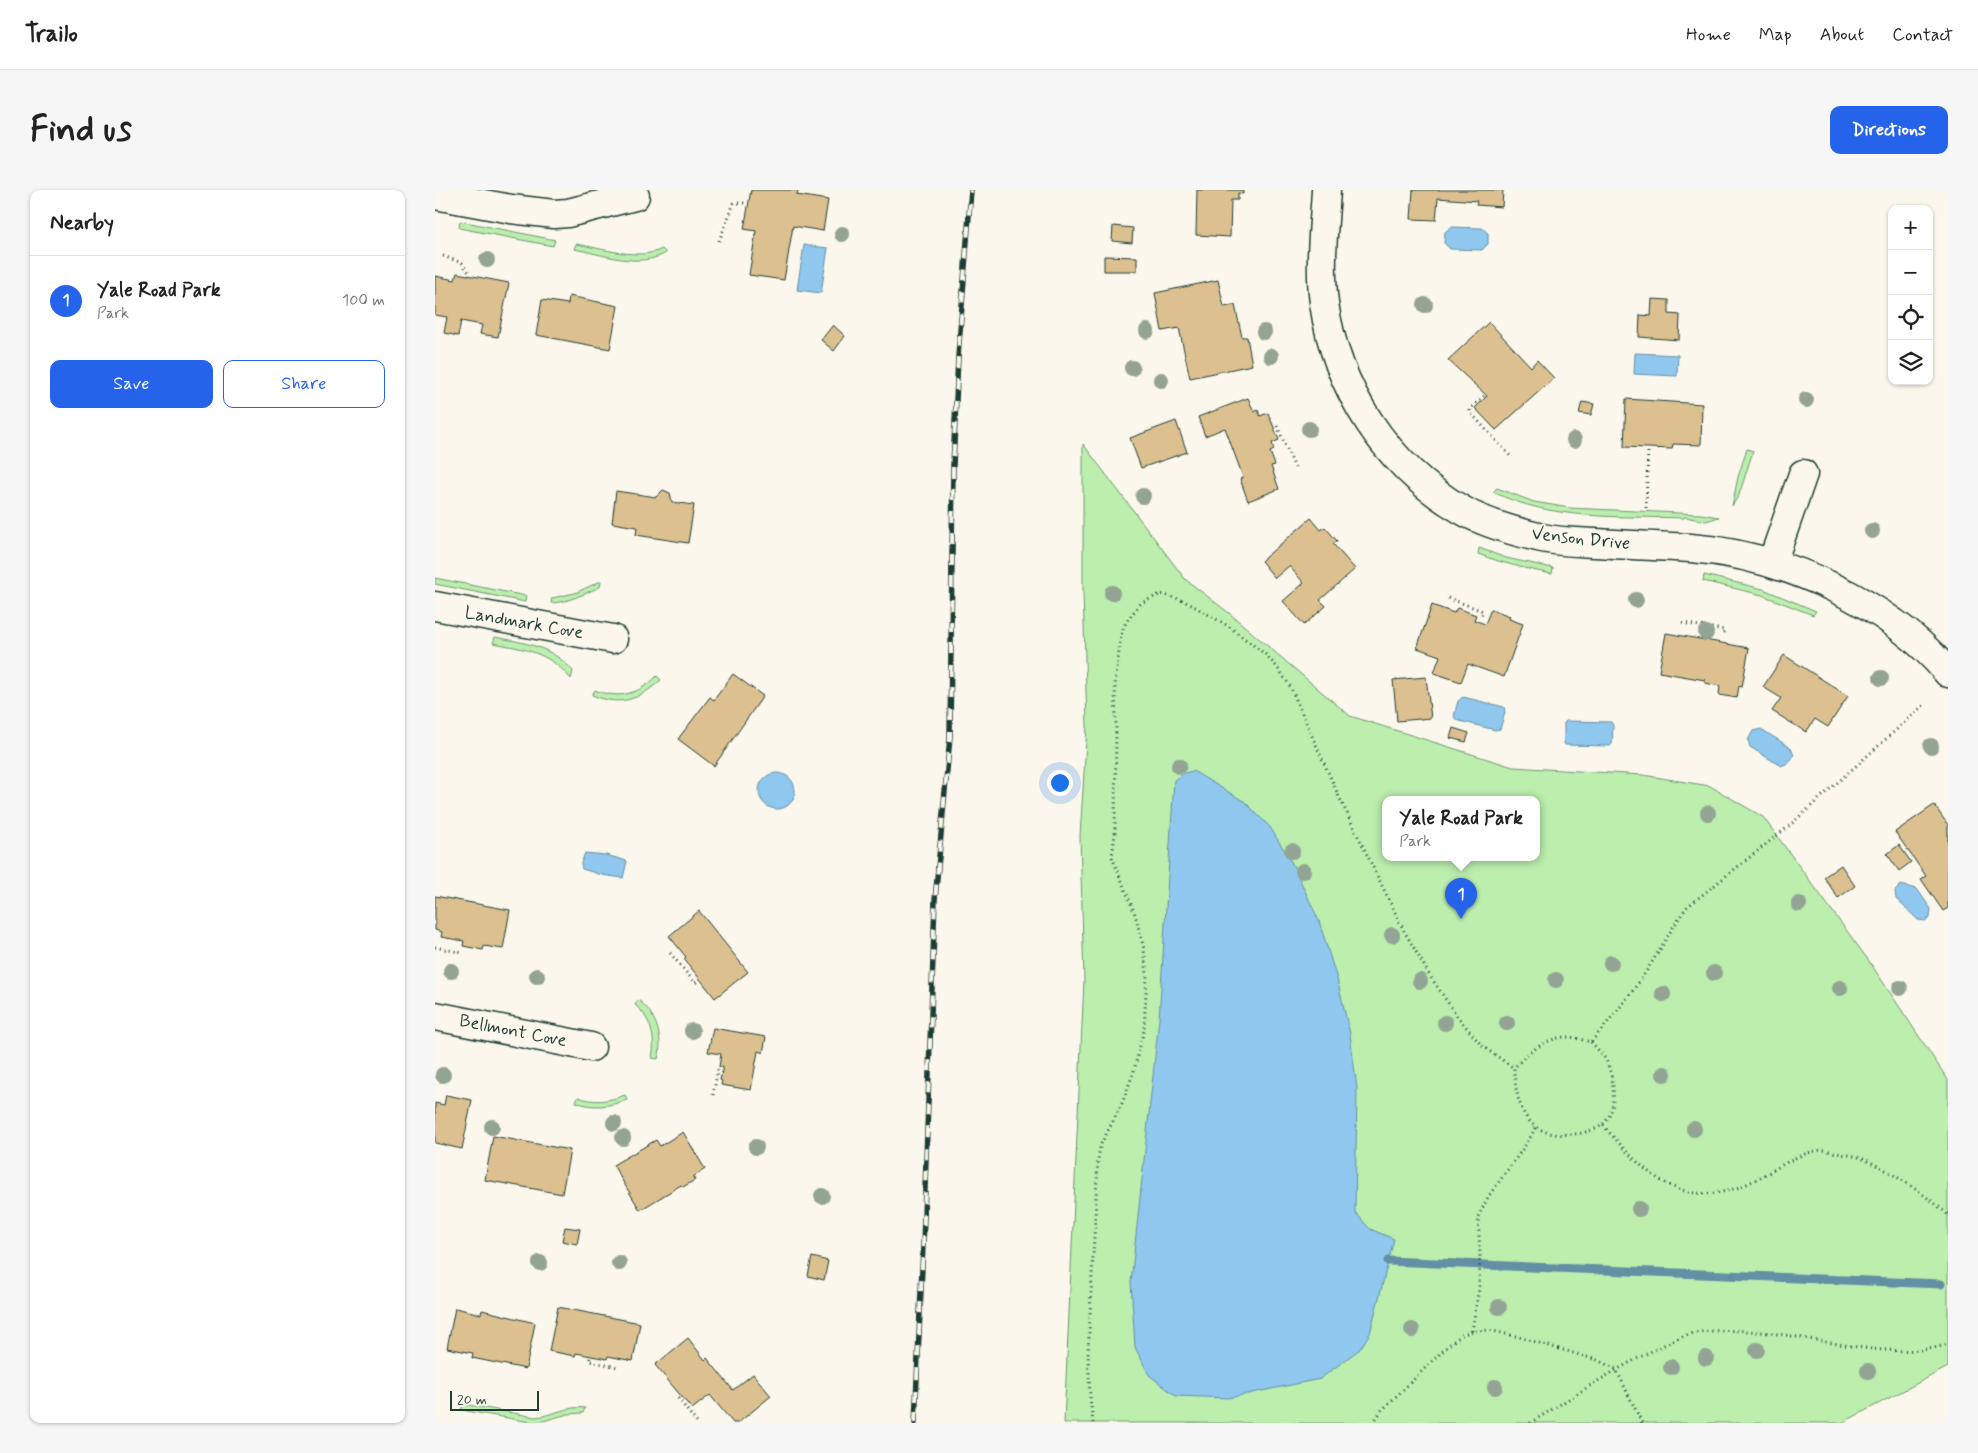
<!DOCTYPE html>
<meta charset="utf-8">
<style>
:root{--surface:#fff;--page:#f6f6f6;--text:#222;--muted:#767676;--line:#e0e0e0;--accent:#2563eb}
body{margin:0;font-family:Mynerve,sans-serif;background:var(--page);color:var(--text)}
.controls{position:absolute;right:15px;top:15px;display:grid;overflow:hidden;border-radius:10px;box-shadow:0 1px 4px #0004}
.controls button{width:45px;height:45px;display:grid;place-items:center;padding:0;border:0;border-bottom:1px solid var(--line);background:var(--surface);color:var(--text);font:25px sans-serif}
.scale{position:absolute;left:15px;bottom:12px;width:89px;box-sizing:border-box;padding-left:5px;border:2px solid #1f3d34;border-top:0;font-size:14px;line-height:18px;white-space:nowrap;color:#1f3d34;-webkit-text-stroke:4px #fbf7ec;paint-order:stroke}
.you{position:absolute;left:624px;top:592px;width:18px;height:18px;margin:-12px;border:4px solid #fff;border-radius:50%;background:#1a73e8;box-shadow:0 0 0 8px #1a73e833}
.badge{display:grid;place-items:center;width:32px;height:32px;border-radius:50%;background:var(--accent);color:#fff;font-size:16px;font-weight:700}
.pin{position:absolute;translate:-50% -41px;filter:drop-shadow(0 1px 2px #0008)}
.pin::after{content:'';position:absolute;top:26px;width:18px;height:15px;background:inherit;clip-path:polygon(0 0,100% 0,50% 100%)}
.popup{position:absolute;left:947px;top:606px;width:158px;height:65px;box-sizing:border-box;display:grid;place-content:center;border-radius:10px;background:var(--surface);filter:drop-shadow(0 1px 4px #0005);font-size:16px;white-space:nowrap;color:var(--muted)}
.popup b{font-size:19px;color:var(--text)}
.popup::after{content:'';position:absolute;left:50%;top:100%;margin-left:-10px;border:10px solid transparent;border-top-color:var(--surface)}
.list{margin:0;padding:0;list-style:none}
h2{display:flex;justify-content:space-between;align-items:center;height:65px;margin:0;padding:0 20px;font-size:21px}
h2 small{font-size:16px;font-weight:400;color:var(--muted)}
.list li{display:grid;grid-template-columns:32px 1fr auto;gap:15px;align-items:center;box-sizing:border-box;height:90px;padding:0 20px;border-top:1px solid var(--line)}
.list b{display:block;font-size:19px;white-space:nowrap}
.list p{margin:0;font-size:16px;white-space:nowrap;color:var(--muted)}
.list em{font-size:16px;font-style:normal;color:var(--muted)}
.actions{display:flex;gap:10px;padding:15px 20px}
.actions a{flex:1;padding:11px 0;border:1px solid var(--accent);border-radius:10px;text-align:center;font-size:18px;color:var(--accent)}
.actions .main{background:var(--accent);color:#fff}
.icon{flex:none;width:28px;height:28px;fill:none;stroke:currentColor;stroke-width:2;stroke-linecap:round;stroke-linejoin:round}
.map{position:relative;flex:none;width:1513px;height:1233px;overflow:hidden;border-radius:10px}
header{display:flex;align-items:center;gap:30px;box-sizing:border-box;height:70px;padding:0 25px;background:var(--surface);border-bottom:1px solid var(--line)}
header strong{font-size:24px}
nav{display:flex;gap:28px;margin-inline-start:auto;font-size:18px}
.intro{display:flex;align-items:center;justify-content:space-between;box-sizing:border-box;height:120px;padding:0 30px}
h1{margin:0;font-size:35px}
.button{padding:12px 22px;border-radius:10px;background:var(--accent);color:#fff;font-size:18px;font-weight:700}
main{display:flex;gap:30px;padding:0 30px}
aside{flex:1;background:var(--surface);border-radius:10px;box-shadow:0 1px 4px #0004}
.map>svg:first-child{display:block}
</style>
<header>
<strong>Trailo</strong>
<nav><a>Home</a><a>Map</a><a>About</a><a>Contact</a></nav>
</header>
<div class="intro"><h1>Find us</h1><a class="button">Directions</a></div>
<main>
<aside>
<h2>Nearby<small></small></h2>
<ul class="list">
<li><span class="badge">1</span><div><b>Yale Road Park</b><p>Park</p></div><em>100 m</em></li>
</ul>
<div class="actions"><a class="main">Save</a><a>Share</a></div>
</aside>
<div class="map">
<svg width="1513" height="1233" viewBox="0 0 1513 1233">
<rect width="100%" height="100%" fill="#fbf7ec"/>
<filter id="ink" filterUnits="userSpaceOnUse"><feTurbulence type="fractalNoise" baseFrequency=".02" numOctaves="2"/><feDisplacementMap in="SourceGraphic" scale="10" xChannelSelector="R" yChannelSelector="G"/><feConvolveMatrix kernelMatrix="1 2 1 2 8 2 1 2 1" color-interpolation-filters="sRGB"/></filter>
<g filter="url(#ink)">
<g fill="#bceeae" stroke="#6e9671" fill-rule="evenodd">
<polygon points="25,31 120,50 118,56 24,38"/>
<path d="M 141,54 C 166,58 204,71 227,59 L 231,63 C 204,79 167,64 139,59 Z"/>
<path d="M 648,254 L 750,389 L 794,423 L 915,526 L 1078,577 L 1208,585 L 1275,596 L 1328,627 L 1434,771 L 1513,890 L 1513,1177 L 1407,1233 L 629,1233 L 649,791 L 645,646 L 652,536 L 648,401 ZM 951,610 L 1101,610 L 1101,668 L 951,668 Z"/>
<polygon points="1312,259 1318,261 1304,305 1297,316 1303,287"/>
<path d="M 1062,298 L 1099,312 L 1135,318 L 1266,324 L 1284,327 L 1271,331 L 1250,327 L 1249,328 C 1185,326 1118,331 1058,302 Z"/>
<path d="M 1044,358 L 1071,368 L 1118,378 L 1117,384 C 1091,379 1067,373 1043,364 Z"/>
<polygon points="1269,385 1328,399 1381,421 1378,425 1327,405 1268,391"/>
<polygon points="0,388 91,406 90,412 0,394"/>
<path d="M 166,391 L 165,397 C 148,404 135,412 116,413 L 117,408 L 140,403 Z"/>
<path d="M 60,447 C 90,453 117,456 138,481 L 136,489 C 114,462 90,459 58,453 Z"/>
<path d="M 222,486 L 226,490 C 203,510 186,517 157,505 L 160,500 C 184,510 204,504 222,486 Z"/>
<path d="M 203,810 C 221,823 229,848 223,869 L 217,868 C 221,848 216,828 200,815 Z"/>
<path d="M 190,905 L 192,910 C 175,916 159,919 141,912 L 143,907 C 159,913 174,911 190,905 Z"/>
<path d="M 28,1214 L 100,1227 C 117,1226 133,1215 150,1218 L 148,1223 L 133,1224 L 101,1233 L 26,1220 Z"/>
</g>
<g fill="#90c7ee" stroke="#6390a4">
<polygon points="1016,37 1047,38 1053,43 1053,54 1047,60 1015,59 1009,53 1010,42"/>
<polygon points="369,55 393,58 386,103 362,100"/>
<polygon points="1200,163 1243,165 1242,186 1199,184"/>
<polygon points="1028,507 1069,517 1070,522 1065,539 1060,540 1021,530 1019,526 1023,511"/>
<polygon points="1131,531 1176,532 1178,535 1177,554 1175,556 1130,555 1129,553 1129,533"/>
<polygon points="1326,539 1356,558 1359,566 1353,573 1346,576 1315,557 1313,550 1318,541"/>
<polygon points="758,581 810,612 835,637 858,675 884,731 902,789 915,844 922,899 920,1022 935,1039 959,1049 935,1143 925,1159 885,1189 793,1208 741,1206 714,1185 700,1157 696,1092 724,829 739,590 749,583"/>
<circle cx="342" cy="601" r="18"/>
<polygon points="150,663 171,665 192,671 188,688 167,685 147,679 146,673"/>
<polygon points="1466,695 1482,699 1496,719 1495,728 1490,731 1483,730 1461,709 1460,701"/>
</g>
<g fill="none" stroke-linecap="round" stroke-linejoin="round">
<polyline stroke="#6390a4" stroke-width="9" points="953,1071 1506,1094"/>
</g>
<g fill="#dcc090" stroke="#1f3d34">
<polygon points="316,0 363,0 362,5 393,10 388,41 358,36 349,90 314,85 321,41 309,39"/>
<polygon points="762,0 808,0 808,4 803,3 803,10 796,10 795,47 761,45"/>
<polygon points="978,0 1068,0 1067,17 1041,15 1042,11 1003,8 1001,30 976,29"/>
<polygon points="678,36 698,38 697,53 677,51"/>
<polygon points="669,66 702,67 702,81 669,81"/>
<polygon points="22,83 74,93 63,147 45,144 47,135 26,131 23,146 9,143 12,127 0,125 0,86 20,90"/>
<polygon points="783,90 789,117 800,115 807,147 812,147 817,175 755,188 744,138 727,141 720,103"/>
<polygon points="134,106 183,116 175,159 101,145 107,110 133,114"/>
<polygon points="1217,109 1234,110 1234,124 1245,125 1244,150 1204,147 1205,125 1216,126"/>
<polygon points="1054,132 1096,177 1102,170 1119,188 1061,240 1040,218 1052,206 1013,170"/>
<polygon points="398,135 410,146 399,161 386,150"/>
<polygon points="813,208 819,222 823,220 825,226 833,223 844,250 837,253 839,260 835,262 840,275 836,276 844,299 813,311 805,289 808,287 790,238 770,246 763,227"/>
<polygon points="1191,209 1267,214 1266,255 1238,254 1237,259 1189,257"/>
<polygon points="1147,212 1159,214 1156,225 1144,223"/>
<polygon points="741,231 752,262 706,278 695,248"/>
<polygon points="228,300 235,303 237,312 259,315 253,353 201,345 202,337 177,333 181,301 221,307"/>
<polygon points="876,328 886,340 890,337 902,351 898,354 920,379 885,410 891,416 869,435 848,411 869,393 854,376 840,388 826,371"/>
<polygon points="997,415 1019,423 1022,418 1041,425 1039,430 1050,434 1056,419 1075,426 1074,429 1088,434 1069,487 1033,474 1026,492 999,483 1005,466 982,458"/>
<polygon points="1231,443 1314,458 1307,497 1304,496 1302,508 1284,505 1285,496 1270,493 1270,490 1224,482"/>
<polygon points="1349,465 1413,506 1393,537 1380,529 1371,542 1337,521 1346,508 1328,497"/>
<polygon points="298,484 328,506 279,576 243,549 275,507 279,510"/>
<polygon points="991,487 996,528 962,531 958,490"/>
<polygon points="1018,538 1034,543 1031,552 1015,548"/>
<polygon points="1499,615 1513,635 1513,718 1508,721 1486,689 1491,686 1460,642"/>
<polygon points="1464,655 1476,672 1464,681 1452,664"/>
<polygon points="1406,675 1420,696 1403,708 1389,687"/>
<polygon points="0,706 75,720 68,759 49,756 48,760 28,756 29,751 6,747 7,742 0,740"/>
<polygon points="264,721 313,782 280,808 249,769 251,767 234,746"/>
<polygon points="278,838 331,847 328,863 323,861 316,900 286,895 287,891 285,890 288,877 284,877 286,864 273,862"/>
<polygon points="11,905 37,910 27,959 0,953 0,913 9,915"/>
<polygon points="248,942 270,979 258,987 260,990 248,997 246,995 205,1020 178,975 221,950 225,956"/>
<polygon points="58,946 135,960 127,1004 50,990"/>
<polygon points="130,1037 145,1039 142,1054 127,1051"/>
<polygon points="377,1067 393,1071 389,1090 373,1086"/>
<polygon points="123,1117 205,1133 198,1171 173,1166 172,1169 141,1163 140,1166 114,1161"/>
<polygon points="20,1118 46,1124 47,1120 100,1133 91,1179 37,1168 38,1163 12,1158"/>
<polygon points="253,1148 270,1170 272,1168 298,1200 318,1184 336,1206 303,1233 298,1233 275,1205 257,1219 220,1175"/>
</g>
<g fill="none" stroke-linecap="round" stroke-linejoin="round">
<defs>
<g id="street">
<path d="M 891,0 C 889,37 884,75 889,113 C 901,198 952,277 1027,320 C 1051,334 1081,342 1107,348 C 1125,352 1144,352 1161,353 C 1193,355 1224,356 1256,358 C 1346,365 1455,412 1513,483"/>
<polyline points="0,5 76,19 119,24 133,23 200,6"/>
<polyline points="1337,373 1368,284"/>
<polyline points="0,416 178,449"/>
<polyline points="0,826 156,857"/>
</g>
</defs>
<use href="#street" stroke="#1f3d34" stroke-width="31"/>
<g stroke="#1f3d34" stroke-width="3" stroke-dasharray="1 4" stroke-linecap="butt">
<polyline points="284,51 299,13 311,13"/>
<polyline points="8,66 27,73 35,84"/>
<polyline points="1049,206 1035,219 1035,222 1077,268"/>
<polyline points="842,236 860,278"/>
<polyline points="1211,318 1213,260"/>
<polyline points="1013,408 1048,421 1046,428"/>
<polyline points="1247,433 1289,440 1288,447"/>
<polyline points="0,757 28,763"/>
<polyline points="235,763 260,793 263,791"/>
<path d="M 1156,852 C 1161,858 1167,863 1171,870 C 1179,886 1184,922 1167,935 C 1160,940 1147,944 1138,944 C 1125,945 1113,945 1101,937 C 1083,924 1080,897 1079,878 C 1091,864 1113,846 1133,847 C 1140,847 1149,851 1156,852 C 1177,827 1198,803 1215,775 C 1228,756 1238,735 1252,717 L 1354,636 L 1490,514"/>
<polyline points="278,905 283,879"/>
<path d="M 1168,935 C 1211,985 1249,1025 1318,991 C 1341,980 1361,963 1387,960 C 1392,960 1397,962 1402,963 C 1410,965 1420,965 1428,969 C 1451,978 1495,1007 1513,1025"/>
<polyline points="1037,1141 1044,1098 1045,1064 1043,1027 1053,1007 1092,953 1101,937"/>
<polyline points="155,1168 154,1171 183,1177"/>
<polyline points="243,1208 262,1233"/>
<polyline points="658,1233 655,1207 653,1162 663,970 665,956 686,916 698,884 709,840 712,785 709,759 700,724 677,667 680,644 681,539 680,495 686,445 691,432 706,413 726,404 741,408 755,414 793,436 830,464 842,477 855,496 905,609 968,739 995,786 1022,826 1047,856 1079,878"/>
<polyline points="938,1233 947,1220 1016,1153 1027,1145 1037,1141 1054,1140 1084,1147 1162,1170 1181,1179 1207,1233"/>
<path d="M 1095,1233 C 1136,1208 1176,1181 1219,1160 C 1233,1153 1249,1144 1265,1142 C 1294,1139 1327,1141 1356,1146 C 1403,1153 1467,1170 1513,1154"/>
</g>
<use href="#street" stroke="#fbf7ec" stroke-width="28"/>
<defs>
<polyline id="rail" points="480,1233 488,1056 500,710 515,547 518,276 523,167 536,0"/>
</defs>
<use href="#rail" stroke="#1f3d34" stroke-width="5.5"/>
<use href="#rail" stroke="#fbf7ec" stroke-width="4" stroke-dasharray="11" stroke-linecap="butt"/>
</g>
<g fill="#93a494">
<circle cx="407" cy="44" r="8"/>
<circle cx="52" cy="70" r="8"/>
<circle cx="990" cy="115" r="8"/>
<circle cx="712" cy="141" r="8"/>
<circle cx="829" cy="142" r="8"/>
<circle cx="836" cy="166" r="8"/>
<circle cx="697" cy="178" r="8"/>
<circle cx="726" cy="190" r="8"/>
<circle cx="1371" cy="210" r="8"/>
<circle cx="874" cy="239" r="8"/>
<circle cx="1139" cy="250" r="8"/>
<circle cx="708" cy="306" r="8"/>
<circle cx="1437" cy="341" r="8"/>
<circle cx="677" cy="403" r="8"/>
<circle cx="1201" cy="410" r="8"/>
<circle cx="1271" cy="443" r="8"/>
<circle cx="1446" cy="488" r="8"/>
<circle cx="1496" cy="556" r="8"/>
<circle cx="744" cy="576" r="8"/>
<circle cx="1273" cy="623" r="8"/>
<circle cx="857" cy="661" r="8"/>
<circle cx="868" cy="681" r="8"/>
<circle cx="1364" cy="714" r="8"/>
<circle cx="957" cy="745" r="8"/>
<circle cx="1176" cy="773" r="8"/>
<circle cx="16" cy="781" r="8"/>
<circle cx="1279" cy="783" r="8"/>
<circle cx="102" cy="786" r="8"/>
<circle cx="1121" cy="790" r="8"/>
<circle cx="985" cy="791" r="8"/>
<circle cx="1405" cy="798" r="8"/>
<circle cx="1465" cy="798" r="8"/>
<circle cx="1228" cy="804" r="8"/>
<circle cx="1010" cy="833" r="8"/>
<circle cx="1072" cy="833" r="8"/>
<circle cx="257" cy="841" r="8"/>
<circle cx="1229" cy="884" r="8"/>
<circle cx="8" cy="885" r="8"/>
<circle cx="179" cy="933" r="8"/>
<circle cx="57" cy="937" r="8"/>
<circle cx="1259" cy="939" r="8"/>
<circle cx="188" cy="948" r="8"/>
<circle cx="321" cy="957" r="8"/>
<circle cx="387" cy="1006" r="8"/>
<circle cx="1204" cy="1019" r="8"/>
<circle cx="105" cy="1073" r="8"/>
<circle cx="184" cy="1073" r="8"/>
<circle cx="1064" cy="1117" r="8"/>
<circle cx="977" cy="1140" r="8"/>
<circle cx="1322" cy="1160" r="8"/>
<circle cx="1271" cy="1168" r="8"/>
<circle cx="1236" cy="1177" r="8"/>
<circle cx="1433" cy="1181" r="8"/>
<circle cx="1060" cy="1197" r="8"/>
</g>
</g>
<g text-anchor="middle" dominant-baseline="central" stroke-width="4" stroke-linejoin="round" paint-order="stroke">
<g font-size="18" fill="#1f3d34" stroke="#fbf7ec">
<text transform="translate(1146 349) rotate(6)">Venson Drive</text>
<text transform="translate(89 433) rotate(10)">Landmark Cove</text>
<text transform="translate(78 841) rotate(11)">Bellmont Cove</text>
</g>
</g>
</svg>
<div class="controls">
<button>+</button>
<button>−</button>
<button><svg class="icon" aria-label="locate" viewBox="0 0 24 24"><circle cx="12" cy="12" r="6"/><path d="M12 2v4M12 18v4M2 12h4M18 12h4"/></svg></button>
<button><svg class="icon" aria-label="layers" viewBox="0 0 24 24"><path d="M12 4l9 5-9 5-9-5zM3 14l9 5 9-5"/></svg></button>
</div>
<div class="scale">20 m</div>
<div class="you"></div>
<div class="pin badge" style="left:1026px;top:729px">1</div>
<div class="popup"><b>Yale Road Park</b>Park</div>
</div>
</main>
